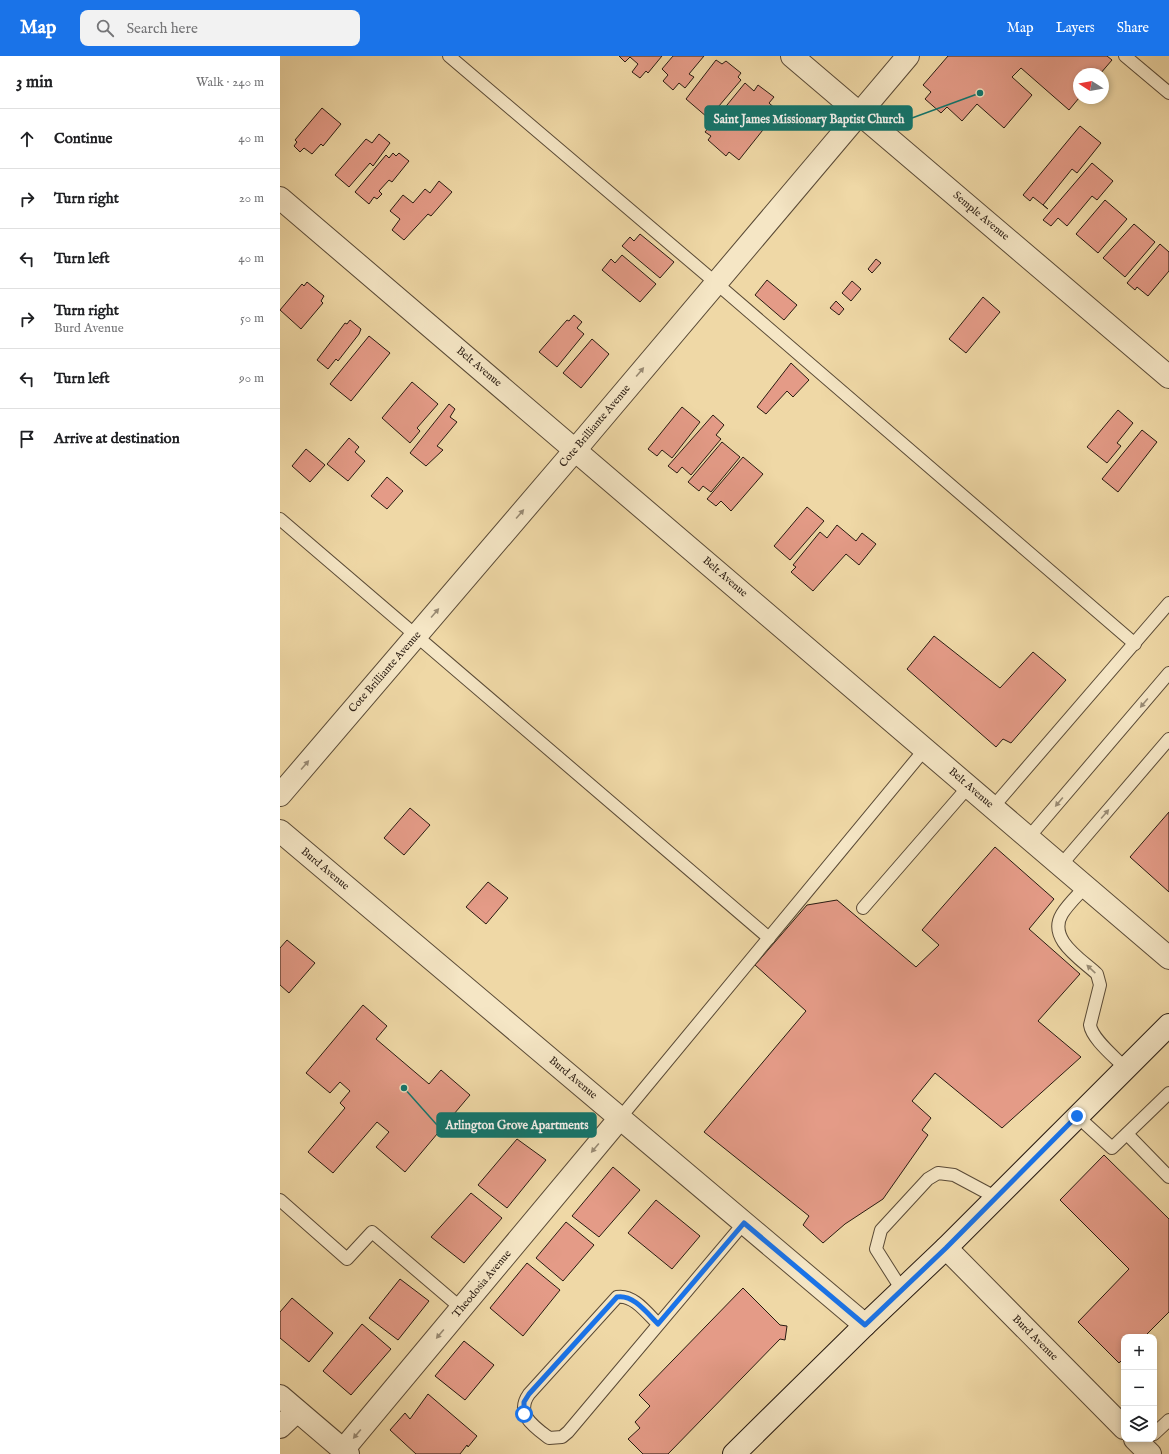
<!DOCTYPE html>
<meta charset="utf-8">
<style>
:root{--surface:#fff;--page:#f2f2f2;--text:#202124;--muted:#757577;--line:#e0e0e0;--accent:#1a73e8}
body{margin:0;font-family:"IM FELL English",serif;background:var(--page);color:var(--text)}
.controls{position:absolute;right:12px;bottom:12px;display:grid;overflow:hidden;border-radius:8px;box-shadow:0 2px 6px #0003}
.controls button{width:36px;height:36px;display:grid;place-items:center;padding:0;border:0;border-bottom:1px solid var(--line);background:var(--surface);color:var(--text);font:20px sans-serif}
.compass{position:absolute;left:793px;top:12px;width:36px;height:36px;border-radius:50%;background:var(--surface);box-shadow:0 2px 6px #0003;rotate:281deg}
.stop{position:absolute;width:12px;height:12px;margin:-9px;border:3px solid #1a73e8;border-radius:50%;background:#fff}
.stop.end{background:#1a73e8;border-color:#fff;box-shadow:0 1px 4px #0008}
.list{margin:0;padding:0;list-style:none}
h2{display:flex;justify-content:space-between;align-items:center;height:52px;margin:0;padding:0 16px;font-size:17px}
h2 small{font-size:13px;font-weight:400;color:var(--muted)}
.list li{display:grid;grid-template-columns:26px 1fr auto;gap:12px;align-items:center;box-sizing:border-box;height:60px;padding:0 16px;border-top:1px solid var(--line)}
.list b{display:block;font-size:15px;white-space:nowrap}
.list p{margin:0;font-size:13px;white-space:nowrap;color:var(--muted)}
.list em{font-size:13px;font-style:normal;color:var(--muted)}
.icon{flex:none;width:22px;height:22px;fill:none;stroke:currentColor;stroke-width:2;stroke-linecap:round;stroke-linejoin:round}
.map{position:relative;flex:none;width:889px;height:1398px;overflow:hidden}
header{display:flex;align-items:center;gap:24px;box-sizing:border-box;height:56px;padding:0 20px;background:var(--accent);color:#fff}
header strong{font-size:19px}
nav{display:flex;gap:22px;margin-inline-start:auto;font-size:14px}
.search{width:280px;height:36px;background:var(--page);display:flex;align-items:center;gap:10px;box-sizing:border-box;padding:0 14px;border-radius:8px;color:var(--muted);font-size:15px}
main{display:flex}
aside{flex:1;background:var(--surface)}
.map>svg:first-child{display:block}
</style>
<header>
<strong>Map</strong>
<div class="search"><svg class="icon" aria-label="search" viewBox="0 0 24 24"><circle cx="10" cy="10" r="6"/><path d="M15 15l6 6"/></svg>Search here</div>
<nav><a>Map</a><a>Layers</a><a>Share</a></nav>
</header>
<main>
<aside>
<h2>3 min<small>Walk · 240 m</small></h2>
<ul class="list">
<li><svg class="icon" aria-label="ahead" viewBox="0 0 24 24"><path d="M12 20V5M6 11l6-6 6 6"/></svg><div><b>Continue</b></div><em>40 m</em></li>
<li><svg class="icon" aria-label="right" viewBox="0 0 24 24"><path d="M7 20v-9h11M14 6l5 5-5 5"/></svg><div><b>Turn right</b></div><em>20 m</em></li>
<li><svg class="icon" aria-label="left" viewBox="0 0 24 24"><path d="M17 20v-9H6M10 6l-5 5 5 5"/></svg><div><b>Turn left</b></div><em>40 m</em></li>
<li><svg class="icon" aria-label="right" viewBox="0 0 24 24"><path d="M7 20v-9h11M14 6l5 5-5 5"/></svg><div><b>Turn right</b><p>Burd Avenue</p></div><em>50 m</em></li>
<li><svg class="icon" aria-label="left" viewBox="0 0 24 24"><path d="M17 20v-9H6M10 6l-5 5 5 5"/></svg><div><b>Turn left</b></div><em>90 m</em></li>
<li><svg class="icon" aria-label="arrive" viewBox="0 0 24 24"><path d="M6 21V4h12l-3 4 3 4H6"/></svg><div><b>Arrive at destination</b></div></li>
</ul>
</aside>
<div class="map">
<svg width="889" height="1398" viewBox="0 0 889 1398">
<rect width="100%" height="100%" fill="#efd8a6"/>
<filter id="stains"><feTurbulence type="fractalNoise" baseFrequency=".005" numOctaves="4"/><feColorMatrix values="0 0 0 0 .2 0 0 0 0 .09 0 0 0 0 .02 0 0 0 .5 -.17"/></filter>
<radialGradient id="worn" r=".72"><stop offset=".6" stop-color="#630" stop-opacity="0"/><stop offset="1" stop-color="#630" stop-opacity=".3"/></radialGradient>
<g fill="#e49b87" stroke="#291b11">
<polygon points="339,0 382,0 368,17 366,15 360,22 352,16 358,8 350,1 345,6"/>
<polygon points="393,0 424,0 409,18 414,21 405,32 399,27 393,34 383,25 388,19 382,13"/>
<polygon points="668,0 827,0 832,4 820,18 799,18 799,42 789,54 741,12 732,21 752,39 724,72 697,48 682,65 667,51 661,57 645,43 651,36 643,29"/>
<polygon points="436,4 442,8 446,5 461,17 458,21 461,24 433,57 431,55 427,61 406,43"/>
<polygon points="465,27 474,35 478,29 494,41 489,47 498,55 459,104 449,96 446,100 428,84 431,80 425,76"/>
<polygon points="42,52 61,68 43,90 41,88 32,98 24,92 20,96 14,90 17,86 15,84"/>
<polygon points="800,70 821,87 797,117 792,113 763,149 768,153 753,141 750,145 743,139"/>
<polygon points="99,78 110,87 93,110 90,107 69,131 55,119 86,83 92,87"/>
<polygon points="113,97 116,100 119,97 129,105 112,126 109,124 99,135 102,138 97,143 94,141 89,148 75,136 106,99 109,102"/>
<polygon points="812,107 833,125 817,144 812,140 787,170 778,162 771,170 763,164"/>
<polygon points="159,125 172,136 151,160 148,158 124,184 112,174 120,163 110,155 123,139 133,147 145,133 150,137"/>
<polygon points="825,144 847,163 818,197 796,178"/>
<polygon points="854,168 875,186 845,221 823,202"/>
<polygon points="360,178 394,206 380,222 342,190 350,181 354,185"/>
<polygon points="880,188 889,196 889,215 868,240 857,231 855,234 847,227"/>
<polygon points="342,199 376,228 360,246 322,214 331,203 335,207"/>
<polygon points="596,203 601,207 592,217 588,213"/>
<polygon points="487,224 517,249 504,264 475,239"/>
<polygon points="572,225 581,233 571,245 562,237"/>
<polygon points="27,226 44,240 41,245 43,247 21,273 0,254 22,228 24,230"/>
<polygon points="703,241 720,256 686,297 669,283"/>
<polygon points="556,245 564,253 559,259 550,252"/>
<polygon points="294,259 302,266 297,272 304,278 277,311 259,296 287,264 289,265"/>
<polygon points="70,264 81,273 79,278 58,305 56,303 48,313 37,304 65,267 67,268"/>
<polygon points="89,280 110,297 71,345 50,328"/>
<polygon points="312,283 329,298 301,332 283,317"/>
<polygon points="511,307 529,324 513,341 507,335 486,358 477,351"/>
<polygon points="132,326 158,348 137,372 140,375 130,387 102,362"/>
<polygon points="169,348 175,353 170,361 177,366 157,390 163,394 146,410 130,397"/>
<polygon points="402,351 420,366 392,402 382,394 377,400 368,393"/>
<polygon points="838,354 853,367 837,387 841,390 827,407 807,391"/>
<polygon points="433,359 444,369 436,379 441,383 411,419 402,411 397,417 388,410"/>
<polygon points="862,374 877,386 838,436 822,423"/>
<polygon points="69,382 79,391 75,396 85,405 68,425 47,408"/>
<polygon points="442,386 460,401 431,436 423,430 419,435 408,426"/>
<polygon points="26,393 45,409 30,426 12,410"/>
<polygon points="463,401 483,418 451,455 441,445 436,450 427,443"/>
<polygon points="107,421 123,435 107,453 91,440"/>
<polygon points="527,451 544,465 510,504 494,490"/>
<polygon points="557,469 576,485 582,477 596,488 579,509 566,498 533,535 511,516 516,511 513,509 540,476 547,482"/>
<polygon points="654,580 720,632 753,596 786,624 731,687 723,683 716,691 627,613"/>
<polygon points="130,752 150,769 124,799 104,782"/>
<polygon points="889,756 889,836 850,801"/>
<polygon points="715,791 774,843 749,873 800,918 758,965 801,1001 722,1072 655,1017 632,1045 651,1062 642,1074 648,1079 603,1143 565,1168 543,1187 523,1169 529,1160 424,1076 526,955 475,909 527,849 557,844 636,911 659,889 642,874"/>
<polygon points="208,826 228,842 206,868 186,851"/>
<polygon points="7,884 35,907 9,937 0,929 0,892"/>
<polygon points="83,949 107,970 96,983 149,1028 161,1014 190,1039 125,1116 96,1091 109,1076 97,1066 53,1117 28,1096 65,1052 60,1047 70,1035 60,1026 50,1037 26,1017"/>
<polygon points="237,1083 266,1104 227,1152 198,1129"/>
<polygon points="824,1099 889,1163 889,1256 864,1281 844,1281 844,1302 839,1307 798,1266 849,1213 780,1144"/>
<polygon points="333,1111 360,1134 319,1181 292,1160"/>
<polygon points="191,1137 222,1162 184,1207 151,1181"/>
<polygon points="376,1144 420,1180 392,1213 348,1177"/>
<polygon points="286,1166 314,1189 283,1225 256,1202"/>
<polygon points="247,1207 280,1234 243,1280 210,1252"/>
<polygon points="120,1223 149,1245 118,1284 89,1262"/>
<polygon points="463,1232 500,1269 507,1270 505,1284 500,1283 388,1398 363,1398 348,1383 360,1372 355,1366 370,1350 359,1339"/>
<polygon points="12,1242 53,1277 29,1306 0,1282 0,1256"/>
<polygon points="82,1268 111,1293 71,1339 43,1315"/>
<polygon points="184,1285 214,1309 185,1344 155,1320"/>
<polygon points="148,1338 197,1380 188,1391 187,1389 180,1398 136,1398 110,1374 125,1357 130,1363"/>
</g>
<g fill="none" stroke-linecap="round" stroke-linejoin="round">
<defs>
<g id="lane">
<polyline points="169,0 436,227 855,588"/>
<polyline points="845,0 889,37"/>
<polyline points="0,463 489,882"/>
<polyline points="713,751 889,547"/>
<polyline points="749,781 889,617"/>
<polyline points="781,809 889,683"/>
<path d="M 806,830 C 798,839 788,848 782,858 C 767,883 801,903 817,918 L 820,929 L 810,969 C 812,983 835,1001 845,1012"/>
<polyline points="583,852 689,730"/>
<polyline points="797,1060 832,1092 889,1037"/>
<polyline points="340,1062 645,693"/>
<polyline points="847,1078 889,1121"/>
<polyline points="0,1144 67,1203 92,1176 181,1252"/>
<polyline points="622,1234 596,1193 601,1174 648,1123 658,1117 674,1119 717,1142"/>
<path d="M 378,1268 C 367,1257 353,1238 337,1241 L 249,1338 C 235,1358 253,1370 269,1382 L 282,1381 L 288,1376 L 464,1167"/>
<polyline points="874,1378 889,1364"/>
</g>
<g id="street">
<polyline points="512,0 889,321"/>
<polyline points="0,142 889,902"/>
<polyline points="0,739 296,393 628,0"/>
<polyline points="0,775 585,1269"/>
<polyline points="666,1192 844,1372"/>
<polyline points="0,1340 68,1398"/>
<polyline points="0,1371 17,1355"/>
<polyline points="855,1383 870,1398"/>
<polyline points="63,1394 340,1062"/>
</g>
<polyline id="secondary" points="454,1398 585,1269 666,1192 889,969"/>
</defs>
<use href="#lane" stroke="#5a4a36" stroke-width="14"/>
<use href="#street" stroke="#5a4a36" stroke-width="24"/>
<use href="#secondary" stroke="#291b11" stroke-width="24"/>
<use href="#lane" stroke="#f5e6c5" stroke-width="12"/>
<use href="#street" stroke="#f5e6c5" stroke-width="22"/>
<use href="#secondary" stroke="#f5e6c5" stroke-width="22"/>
</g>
<defs><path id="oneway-solid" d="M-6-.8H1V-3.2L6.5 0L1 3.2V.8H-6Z"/></defs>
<g fill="#998b74">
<use href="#oneway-solid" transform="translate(360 316) rotate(-50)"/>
<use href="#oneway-solid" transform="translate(240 458) rotate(-49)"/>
<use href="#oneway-solid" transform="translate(155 557) rotate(-49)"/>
<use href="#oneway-solid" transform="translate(864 647) rotate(130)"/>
<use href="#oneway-solid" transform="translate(25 709) rotate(-49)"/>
<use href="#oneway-solid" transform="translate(779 746) rotate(130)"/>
<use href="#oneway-solid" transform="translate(825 758) rotate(-49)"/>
<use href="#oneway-solid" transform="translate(811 913) rotate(-137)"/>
<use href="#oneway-solid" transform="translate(315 1092) rotate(130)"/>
<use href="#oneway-solid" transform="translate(160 1278) rotate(130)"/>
<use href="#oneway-solid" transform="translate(77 1378) rotate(130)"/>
</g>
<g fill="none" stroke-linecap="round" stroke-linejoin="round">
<path stroke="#1a73e8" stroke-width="5" d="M 244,1358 L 244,1346 L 249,1338 L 337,1241 C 353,1238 367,1257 378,1268 L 464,1167 L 585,1269 L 666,1192 L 797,1060"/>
</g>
<g text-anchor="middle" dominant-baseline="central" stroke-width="3.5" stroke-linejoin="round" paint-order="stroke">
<g font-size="11" fill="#291b11" stroke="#f5e6c5">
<text transform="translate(701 160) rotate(40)">Semple Avenue</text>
<text transform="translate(199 311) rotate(40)">Belt Avenue</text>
<text transform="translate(315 370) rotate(-50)">Cote Brilliante Avenue</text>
<text transform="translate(445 521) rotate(41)">Belt Avenue</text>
<text transform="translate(105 616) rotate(-49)">Cote Brilliante Avenue</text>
<text transform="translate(691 732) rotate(41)">Belt Avenue</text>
<text transform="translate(45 813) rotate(40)">Burd Avenue</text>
<text transform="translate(293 1022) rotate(40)">Burd Avenue</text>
<text transform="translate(202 1228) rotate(-50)">Theodosia Avenue</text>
<text transform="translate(755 1282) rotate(45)">Burd Avenue</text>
</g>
</g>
<path fill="none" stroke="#0f766e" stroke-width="1.5" d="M700 37L632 62M124 1032L157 1069"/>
<g fill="#0f766e" stroke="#f5e6c5" stroke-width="1.5">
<circle cx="700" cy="37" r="4"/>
<circle cx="124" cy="1032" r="4"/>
</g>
<g fill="#0f766e" stroke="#0f766e" stroke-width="1.5">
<rect x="425" y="50" width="207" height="24" rx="4"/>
<rect x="157" y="1057" width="159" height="24" rx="4"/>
</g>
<g font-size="12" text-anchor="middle" font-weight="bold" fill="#fff">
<text x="529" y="67">Saint James Missionary Baptist Church</text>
<text x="237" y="1073">Arlington Grove Apartments</text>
</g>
<rect width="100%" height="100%" filter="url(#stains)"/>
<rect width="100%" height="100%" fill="url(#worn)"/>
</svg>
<div class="controls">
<button>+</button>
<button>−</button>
<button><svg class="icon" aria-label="layers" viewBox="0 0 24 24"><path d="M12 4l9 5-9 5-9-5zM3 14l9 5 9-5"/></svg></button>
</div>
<svg class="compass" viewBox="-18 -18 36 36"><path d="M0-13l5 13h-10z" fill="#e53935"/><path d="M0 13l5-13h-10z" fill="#757577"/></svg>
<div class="stop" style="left:244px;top:1358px"></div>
<div class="stop end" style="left:797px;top:1060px"></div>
</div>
</main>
